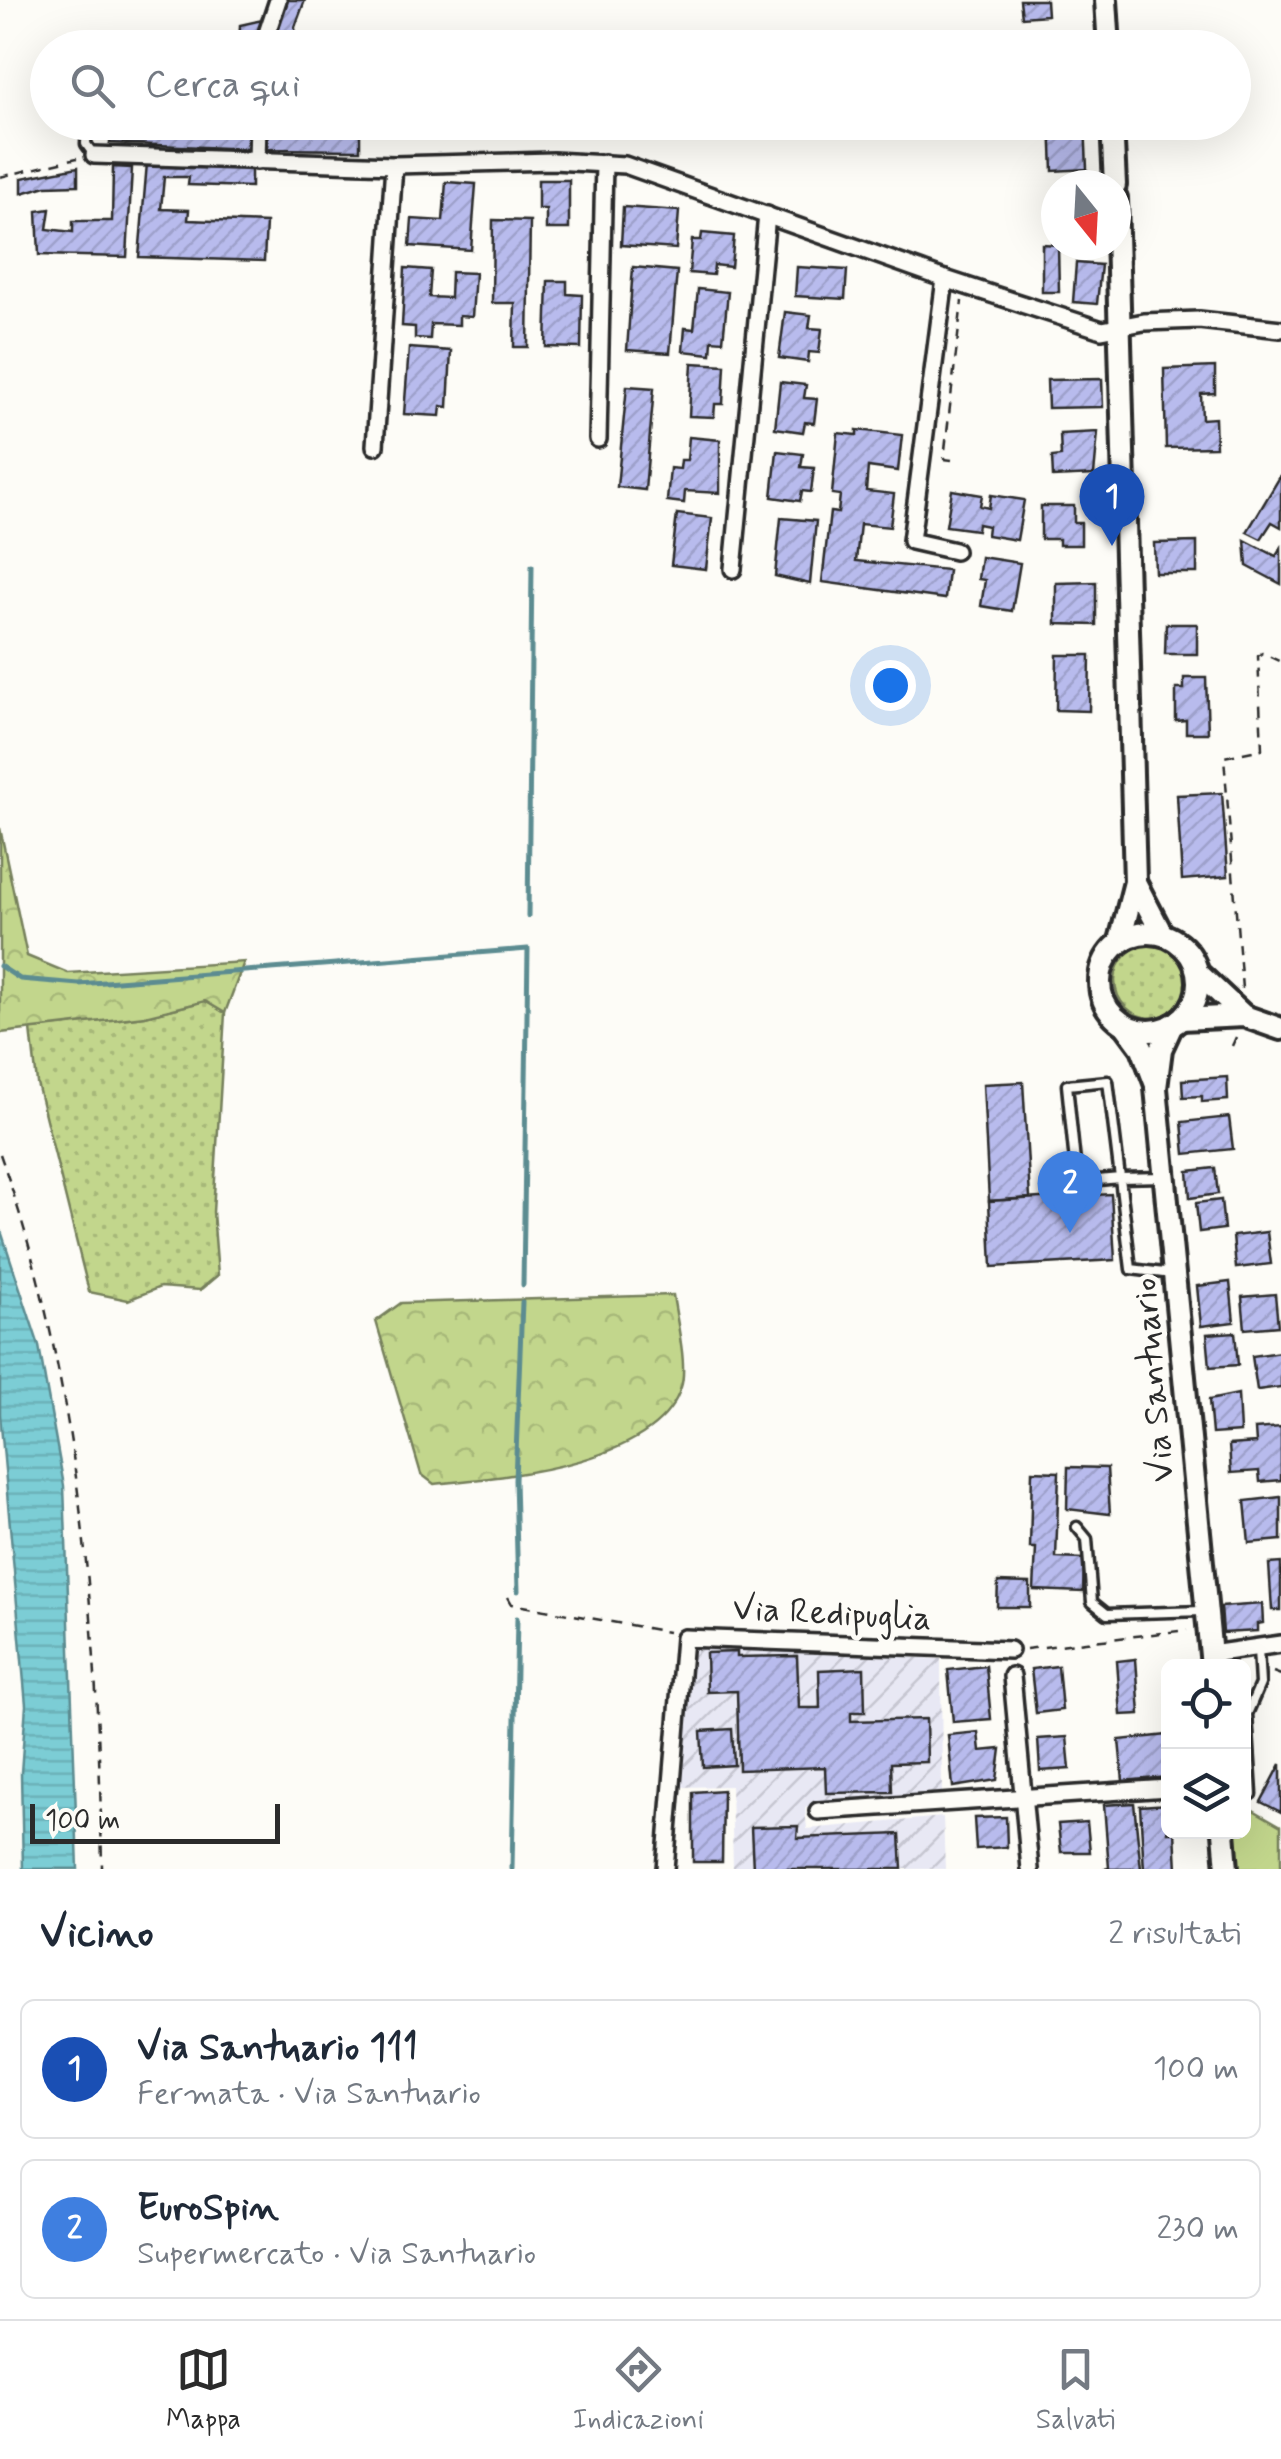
<!DOCTYPE html>
<html lang="it">
<meta charset="utf-8">
<style>
:root{--surface:#fff;--page:#f2f2f3;--text:#1f2937;--muted:#747a83;--line:#e0e1e3;--accent:#2b2b2b}
body{margin:0;font-family:Mynerve,sans-serif;background:var(--page);color:var(--text)}
.controls{position:absolute;right:30px;bottom:30px;display:grid;overflow:hidden;border-radius:15px;box-shadow:0 10px 40px #0002}
.controls button{width:90px;height:90px;display:grid;place-items:center;padding:0;border:0;border-bottom:2px solid var(--line);background:var(--surface);color:var(--text);font:50px sans-serif}
.compass{position:absolute;left:1041px;top:170px;width:90px;height:90px;border-radius:50%;background:var(--surface);box-shadow:0 10px 40px #0002;rotate:162deg}
.scale{position:absolute;left:30px;bottom:25px;width:250px;box-sizing:border-box;padding-left:10px;border:5px solid #2b2b2b;border-top:0;font-size:28px;line-height:35px;white-space:nowrap;color:#2b2b2b;-webkit-text-stroke:8px #fdfcf7;paint-order:stroke}
.you{position:absolute;left:890px;top:685px;width:35px;height:35px;margin:-25px;border:8px solid #fff;border-radius:50%;background:#1a73e8;box-shadow:0 0 0 15px #1a73e833}
.badge{display:grid;place-items:center;width:65px;height:65px;border-radius:50%;background:var(--accent);color:#fff;font-size:32px;font-weight:700}
.pin{position:absolute;translate:-50% -82px;filter:drop-shadow(0 2px 5px #0008)}
.pin::after{content:'';position:absolute;top:52px;width:35px;height:30px;background:inherit;clip-path:polygon(0 0,100% 0,50% 100%)}
.list{margin:0;padding:0;list-style:none}
h2{display:flex;justify-content:space-between;align-items:center;height:130px;margin:0;padding:0 40px;font-size:42px}
h2 small{font-size:32px;font-weight:400;color:var(--muted)}
.list li{display:grid;grid-template-columns:65px 1fr auto;gap:30px;align-items:center;box-sizing:border-box;height:140px;margin:0 20px 20px;padding:0 20px;border:2px solid var(--line);border-radius:15px}
.list b{display:block;font-size:38px;white-space:nowrap}
.list p{margin:0;font-size:32px;white-space:nowrap;color:var(--muted)}
.list em{font-size:32px;font-style:normal;color:var(--muted)}
.icon{flex:none;width:55px;height:55px;fill:none;stroke:currentColor;stroke-width:2;stroke-linecap:round;stroke-linejoin:round}
.map{position:relative;flex:none;width:1281px;height:1869px;overflow:hidden}
.search{position:absolute;background:var(--surface);box-shadow:0 10px 40px #0002;left:30px;right:30px;top:30px;height:110px;display:flex;align-items:center;gap:25px;box-sizing:border-box;padding:0 35px;border-radius:55px;color:var(--muted);font-size:38px}
.sheet{height:450px;background:var(--surface)}
nav{display:flex;justify-content:space-around;align-items:center;box-sizing:border-box;height:140px;border-top:2px solid var(--line);background:var(--surface);font-size:28px;color:var(--muted)}
nav a{display:grid;justify-items:center;gap:5px}
nav .on{color:var(--accent)}
.map>svg:first-child{display:block}
</style>
<div class="map">
<svg width="1281" height="1869" viewBox="0 0 1281 1869">
<defs>
<pattern id="industrial-furrows" width="10" height="10" patternUnits="userSpaceOnUse" patternTransform="scale(2.5)"><rect width="10" height="10" fill="#e8e8f4"/><path d="M-1 1l2-2M0 10L10 0M9 11l2-2" fill="none" stroke="#c7c7d1"/></pattern>
<pattern id="grass-dots" width="8" height="8" patternUnits="userSpaceOnUse" patternTransform="scale(2.5)"><rect width="8" height="8" fill="#c2d68c"/><path d="M2 2h.1M6 6h.1" fill="none" stroke="#a7b879" stroke-width="1.8" stroke-linecap="round"/></pattern>
<pattern id="forest-crowns" width="20" height="18" patternUnits="userSpaceOnUse" patternTransform="scale(2.5)"><rect width="20" height="18" fill="#c2d68c"/><path d="M2 6a3 3 0 1 1 6 0M12 15a3 3 0 1 1 6 0" fill="none" stroke="#a7b879"/></pattern>
<pattern id="water-rules" width="6" height="5" patternUnits="userSpaceOnUse" patternTransform="scale(2.5)"><rect width="6" height="5" fill="#7ccdd5"/><path d="M0 2.5h6" fill="none" stroke="#6bb0b7"/></pattern>
<pattern id="building-hatch" width="6" height="6" patternUnits="userSpaceOnUse" patternTransform="scale(2.5)"><rect width="6" height="6" fill="#b8bbed"/><path d="M-1 1l2-2M0 6l6-6M5 7l2-2" fill="none" stroke="#9ea1cb"/></pattern>
</defs>
<rect width="100%" height="100%" fill="#fdfcf7"/>
<filter id="ink" filterUnits="userSpaceOnUse"><feTurbulence type="fractalNoise" baseFrequency=".01" numOctaves="2"/><feDisplacementMap in="SourceGraphic" scale="20" xChannelSelector="R" yChannelSelector="G"/><feConvolveMatrix kernelMatrix="1 2 1 2 8 2 1 2 1" color-interpolation-filters="sRGB"/></filter>
<g filter="url(#ink)">
<polygon fill="url(#industrial-furrows)" points="687,1646 941,1659 942,1795 805,1807 807,1829 943,1817 945,1869 733,1869 731,1786 678,1787"/>
<g fill="url(#grass-dots)" stroke="#76805c" stroke-width="2.5">
<circle cx="1152" cy="981" r="37"/>
<polygon points="205,1001 225,1013 213,1212 218,1275 200,1290 160,1287 128,1300 89,1292 37,1083 31,1029 145,1016"/>
</g>
<g fill="url(#forest-crowns)" stroke="#76805c" stroke-width="2.5">
<polygon points="0,828 27,956 68,973 244,962 225,1013 205,1001 145,1016 0,1033"/>
<path d="M 673,1295 C 676,1317 688,1367 681,1387 C 658,1465 503,1477 434,1484 L 421,1474 L 376,1321 L 401,1303 Z"/>
</g>
<polygon fill="#c2d68c" stroke="#76805c" stroke-width="2.5" points="1248,1807 1281,1826 1281,1869 1236,1869 1232,1832 1244,1832 1244,1809"/>
<polygon fill="url(#water-rules)" stroke="#5c8c91" stroke-width="2.5" points="0,1228 39,1346 64,1486 78,1869 23,1869 21,1773 26,1705 0,1414"/>
<g fill="none" stroke-linecap="round" stroke-linejoin="round">
<g stroke="#5c8c91" stroke-width="5">
<polyline points="528,916 532,566"/>
<polyline points="0,966 20,979 79,984 528,949 523,1285"/>
<polyline points="518,1591 515,1480 522,1302"/>
<polyline points="512,1869 517,1618"/>
</g>
</g>
<g fill="url(#building-hatch)" stroke="#2b2b2b" stroke-width="2.5">
<polygon points="288,0 305,0 295,27 296,48 267,48"/>
<polygon points="1020,0 1046,0 1047,15 1022,17"/>
<polygon points="267,19 256,48 239,48 240,25"/>
<polygon points="111,122 251,122 249,149 110,143"/>
<polygon points="266,122 360,122 360,150 267,149"/>
<polygon points="1051,122 1085,122 1087,169 1053,171"/>
<polygon points="147,163 251,164 251,187 188,185 189,177 164,177 161,209 189,210 188,220 266,223 264,261 139,257"/>
<polygon points="78,167 78,185 46,186 22,193 22,178"/>
<polygon points="113,167 132,168 127,257 39,255 37,211 50,209 47,229 73,232 73,221 112,221"/>
<polygon points="538,180 569,180 569,229 546,229 546,209 538,209"/>
<polygon points="446,182 476,184 471,250 410,246 412,219 443,221"/>
<polygon points="623,207 679,211 676,249 621,245"/>
<polygon points="493,220 530,221 528,347 514,347 515,303 492,303"/>
<polygon points="702,233 734,236 731,267 714,265 713,275 689,273 692,240 701,240"/>
<polygon points="1042,244 1058,245 1059,292 1042,292"/>
<polygon points="1076,263 1101,265 1097,304 1073,302"/>
<polygon points="633,267 677,271 670,353 627,350"/>
<polygon points="797,267 847,270 845,299 795,296"/>
<polygon points="405,268 431,270 429,297 450,298 451,272 475,273 472,317 459,316 459,325 431,324 430,339 415,338 415,327 402,326"/>
<polygon points="548,281 567,281 567,294 582,295 581,348 546,347"/>
<polygon points="698,289 728,292 723,341 712,340 711,354 683,351 685,328 694,329"/>
<polygon points="785,312 811,315 809,328 822,329 819,353 809,352 808,362 779,358"/>
<polygon points="409,348 451,351 448,407 441,406 440,416 404,414"/>
<polygon points="692,363 725,365 723,404 715,404 714,417 689,416"/>
<polygon points="1215,367 1215,393 1201,394 1202,419 1215,418 1216,447 1166,448 1164,369"/>
<polygon points="1102,379 1103,407 1048,408 1047,380"/>
<polygon points="780,382 806,385 804,398 817,399 814,423 805,422 803,432 775,428"/>
<polygon points="627,386 654,388 645,490 617,487"/>
<polygon points="857,430 902,435 898,471 868,467 866,491 894,494 890,527 860,524 856,561 948,570 945,599 822,582 830,512 838,513 840,495 832,494 838,433 857,435"/>
<polygon points="1098,432 1094,475 1053,477 1052,457 1061,456 1060,434"/>
<polygon points="689,437 720,440 720,493 685,491 684,503 667,501 670,468 680,469 681,460 687,460"/>
<polygon points="777,451 803,454 801,467 814,468 811,492 802,491 800,501 772,497"/>
<polygon points="1281,475 1281,527 1272,522 1261,539 1247,532"/>
<polygon points="952,490 982,495 980,506 989,508 991,495 1024,500 1017,540 987,535 988,526 978,524 977,530 946,526"/>
<polygon points="1041,506 1074,506 1074,523 1081,523 1081,545 1059,545 1059,539 1041,539"/>
<polygon points="677,514 712,518 706,569 671,565"/>
<polygon points="781,518 816,521 810,584 775,576"/>
<polygon points="1245,540 1276,556 1281,548 1281,584 1247,566"/>
<polygon points="1197,542 1197,573 1155,573 1154,543"/>
<polygon points="981,557 1020,563 1012,611 981,606 985,580 978,579"/>
<polygon points="1096,582 1096,625 1056,624 1056,583"/>
<polygon points="1166,624 1197,624 1197,654 1165,654"/>
<polygon points="1057,655 1090,655 1089,711 1056,710"/>
<polygon points="1184,678 1206,678 1208,733 1186,733 1186,720 1176,721 1176,689 1184,689"/>
<polygon points="1222,793 1228,876 1182,880 1177,795"/>
<polygon points="1227,1077 1228,1100 1202,1102 1202,1096 1183,1097 1182,1080"/>
<polygon points="1023,1082 1030,1198 989,1201 983,1084"/>
<polygon points="1229,1117 1233,1149 1185,1154 1182,1122"/>
<polygon points="1215,1168 1218,1194 1190,1198 1188,1171"/>
<polygon points="1111,1194 1115,1260 992,1267 989,1201"/>
<polygon points="1221,1200 1224,1229 1199,1232 1196,1203"/>
<polygon points="1267,1232 1271,1264 1236,1268 1233,1236"/>
<polygon points="1230,1282 1234,1322 1201,1326 1197,1286"/>
<polygon points="1275,1294 1278,1326 1245,1329 1242,1297"/>
<polygon points="1235,1332 1238,1365 1210,1367 1207,1334"/>
<polygon points="1281,1352 1281,1387 1257,1390 1252,1356"/>
<polygon points="1238,1394 1240,1432 1212,1434 1209,1400"/>
<polygon points="1281,1427 1281,1480 1260,1482 1259,1471 1231,1473 1229,1445 1256,1443 1255,1429"/>
<polygon points="1068,1467 1107,1468 1110,1514 1067,1509"/>
<polygon points="1032,1471 1059,1472 1056,1558 1084,1559 1083,1592 1034,1590 1036,1548 1030,1548"/>
<polygon points="1281,1497 1281,1540 1249,1543 1245,1501"/>
<polygon points="1281,1563 1281,1610 1272,1610 1269,1564"/>
<polygon points="998,1582 1030,1583 1030,1607 997,1607"/>
<polygon points="1262,1604 1263,1623 1257,1624 1257,1631 1223,1633 1221,1607"/>
<polygon points="737,1652 737,1657 797,1656 799,1708 820,1708 819,1670 864,1668 865,1712 851,1712 851,1721 926,1719 927,1762 891,1763 892,1792 826,1793 825,1767 739,1770 737,1691 707,1692 706,1653"/>
<polygon points="1136,1659 1140,1714 1121,1715 1117,1661"/>
<polygon points="986,1666 991,1719 953,1722 948,1670"/>
<polygon points="1058,1666 1062,1710 1036,1713 1031,1669"/>
<polygon points="732,1729 734,1765 703,1767 701,1731"/>
<polygon points="978,1732 980,1751 1001,1749 997,1780 953,1787 948,1735"/>
<polygon points="1168,1735 1168,1777 1123,1781 1119,1740"/>
<polygon points="1067,1737 1070,1769 1040,1771 1038,1739"/>
<polygon points="1281,1764 1281,1812 1261,1802"/>
<polygon points="723,1790 722,1862 693,1862 693,1792"/>
<polygon points="1134,1803 1141,1869 1104,1869 1109,1868 1104,1805"/>
<polygon points="1168,1804 1168,1832 1175,1832 1177,1869 1144,1869 1140,1806"/>
<polygon points="1006,1817 1007,1847 976,1849 974,1818"/>
<polygon points="1087,1822 1090,1852 1061,1852 1058,1824"/>
<polygon points="798,1826 797,1838 900,1834 902,1869 753,1869 751,1827"/>
</g>
<g fill="none" stroke-linecap="round" stroke-linejoin="round">
<defs>
<g id="lane">
<polyline points="87,122 86,144 94,155"/>
<polyline points="1163,1177 1120,1178 1108,1081 1067,1085 1077,1182 1120,1178 1131,1269 1172,1274"/>
<polyline points="1077,1527 1087,1539 1092,1602 1107,1614 1203,1611"/>
<polyline points="1252,1794 1247,1714 1260,1684 1258,1649"/>
</g>
<g id="street">
<polyline points="262,48 278,0"/>
<polyline points="94,155 394,165 553,161 625,165 945,279 1102,330 1144,322 1199,320 1281,329"/>
<polyline points="257,161 258,122"/>
<polyline points="945,279 911,541 955,551"/>
<polyline points="598,439 604,163"/>
<polyline points="375,446 394,165"/>
<polyline points="733,569 767,215"/>
<polyline points="1211,1654 1281,1644"/>
<polyline points="1012,1676 1030,1869"/>
<polyline points="818,1811 1168,1788"/>
<polyline points="665,1869 684,1638 1010,1650"/>
</g>
<g id="secondary">
<polyline points="1106,0 1109,48"/>
<polyline points="1112,122 1115,185"/>
<polyline points="1116,198 1135,882 1120,941"/>
<polyline points="1135,882 1162,934"/>
<circle cx="1149" cy="982" r="49"/>
<polyline points="1198,973 1244,1016"/>
<polyline points="1181,1019 1244,1016 1281,1029"/>
<polyline points="1125,1025 1142,1048 1156,1085"/>
<polyline points="1172,1025 1161,1049 1156,1088 1212,1666"/>
<polyline points="1224,1832 1227,1869"/>
</g>
</defs>
<use href="#lane" stroke="#2b2b2b" stroke-width="15"/>
<use href="#street" stroke="#2b2b2b" stroke-width="22"/>
<use href="#secondary" stroke="#2b2b2b" stroke-width="28"/>
<g stroke="#2b2b2b" stroke-width="2.5" stroke-dasharray="10 8" stroke-linecap="butt">
<polyline points="0,177 77,158"/>
<polyline points="952,460 944,459 962,301"/>
<polyline points="1242,989 1224,757 1262,749 1258,656 1262,653 1281,662"/>
<polyline points="1232,1046 1236,1037"/>
<path d="M 0,1154 C 81,1383 98,1628 102,1869"/>
<polyline points="508,1597 512,1604 668,1632"/>
<polyline points="1026,1649 1187,1630"/>
<polyline points="1273,1672 1281,1675"/>
</g>
<use href="#lane" stroke="#fdfcf7" stroke-width="8"/>
<use href="#street" stroke="#fdfcf7" stroke-width="15"/>
<use href="#secondary" stroke="#fdfcf7" stroke-width="20"/>
</g>
</g>
<g text-anchor="middle" dominant-baseline="central" stroke-width="10" stroke-linejoin="round" paint-order="stroke">
<g font-size="35" fill="#2b2b2b" stroke="#fdfcf7">
<text transform="translate(1154 1380) rotate(-95)">Via Santuario</text>
<text transform="translate(832 1614) rotate(3)">Via Redipuglia</text>
</g>
</g>
</svg>
<div class="controls">
<button><svg class="icon" aria-label="locate" viewBox="0 0 24 24"><circle cx="12" cy="12" r="6"/><path d="M12 2v4M12 18v4M2 12h4M18 12h4"/></svg></button>
<button><svg class="icon" aria-label="layers" viewBox="0 0 24 24"><path d="M12 4l9 5-9 5-9-5zM3 14l9 5 9-5"/></svg></button>
</div>
<svg class="compass" viewBox="-18 -18 36 36"><path d="M0-13l5 13h-10z" fill="#e53935"/><path d="M0 13l5-13h-10z" fill="#747a83"/></svg>
<div class="scale">100 m</div>
<div class="you"></div>
<div class="pin badge" style="left:1112px;top:546px;background:#1a4fb4">1</div>
<div class="pin badge" style="left:1070px;top:1233px;background:#3f7fe0">2</div>
<div class="search"><svg class="icon" aria-label="search" viewBox="0 0 24 24"><circle cx="10" cy="10" r="6"/><path d="M15 15l6 6"/></svg>Cerca qui</div>
</div>
<section class="sheet">
<h2>Vicino<small>2 risultati</small></h2>
<ul class="list">
<li><span class="badge" style="background:#1a4fb4">1</span><div><b>Via Santuario 111</b><p>Fermata · Via Santuario</p></div><em>100 m</em></li>
<li><span class="badge" style="background:#3f7fe0">2</span><div><b>EuroSpin</b><p>Supermercato · Via Santuario</p></div><em>230 m</em></li>
</ul>
</section>
<nav>
<a class="on"><svg class="icon" aria-label="map" viewBox="0 0 24 24"><path d="M3 6l6-2 6 2 6-2v14l-6 2-6-2-6 2zM9 4v14M15 6v14"/></svg>Mappa</a>
<a><svg class="icon" aria-label="directions" viewBox="0 0 24 24"><path d="M12 3l9 9-9 9-9-9zM9 14v-3h6M13 9l2 2-2 2"/></svg>Indicazioni</a>
<a><svg class="icon" aria-label="saved" viewBox="0 0 24 24"><path d="M7 4h10v16l-5-4-5 4z"/></svg>Salvati</a>
</nav>
